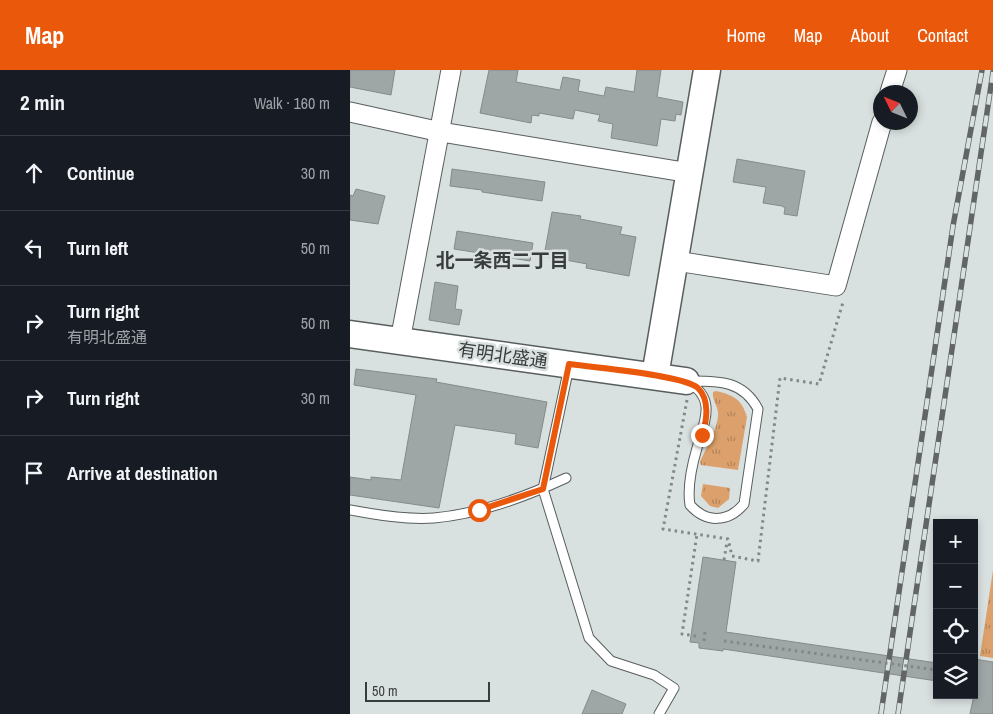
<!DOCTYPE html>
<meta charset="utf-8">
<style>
:root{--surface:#171b24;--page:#20242c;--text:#f1f3f6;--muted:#9ea1a6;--line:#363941;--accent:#ea580c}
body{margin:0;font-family:"Archivo Narrow","Noto Sans JP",sans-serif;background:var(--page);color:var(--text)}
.controls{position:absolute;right:15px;bottom:15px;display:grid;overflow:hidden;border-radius:0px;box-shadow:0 2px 8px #0003}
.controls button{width:45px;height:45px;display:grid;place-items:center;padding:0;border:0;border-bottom:1px solid var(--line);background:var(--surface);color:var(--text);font:25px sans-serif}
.compass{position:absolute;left:523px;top:15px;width:45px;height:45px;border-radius:50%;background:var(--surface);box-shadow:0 2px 8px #0003;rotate:313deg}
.scale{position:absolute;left:15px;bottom:12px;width:125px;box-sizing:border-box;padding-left:5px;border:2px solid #393c3c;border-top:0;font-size:14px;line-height:18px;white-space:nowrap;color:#393c3c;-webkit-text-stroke:4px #d9e0e0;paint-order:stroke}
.stop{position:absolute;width:15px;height:15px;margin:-11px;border:4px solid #ea580c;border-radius:50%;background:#fff}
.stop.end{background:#ea580c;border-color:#fff;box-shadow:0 1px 5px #0008}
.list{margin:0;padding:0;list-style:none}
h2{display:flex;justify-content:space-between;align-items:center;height:65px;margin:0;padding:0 20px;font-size:21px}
h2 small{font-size:16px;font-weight:400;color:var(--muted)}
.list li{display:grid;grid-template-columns:32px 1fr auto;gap:15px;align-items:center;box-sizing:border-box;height:75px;padding:0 20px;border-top:1px solid var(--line)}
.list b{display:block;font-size:19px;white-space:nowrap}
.list p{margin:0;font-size:16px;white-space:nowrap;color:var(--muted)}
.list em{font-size:16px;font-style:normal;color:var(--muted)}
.icon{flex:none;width:28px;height:28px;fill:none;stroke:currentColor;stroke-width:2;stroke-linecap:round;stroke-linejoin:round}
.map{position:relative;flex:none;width:643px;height:644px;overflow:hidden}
header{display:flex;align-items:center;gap:30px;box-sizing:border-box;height:70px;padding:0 25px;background:var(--accent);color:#fff}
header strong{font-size:24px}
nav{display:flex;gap:28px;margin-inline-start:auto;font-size:18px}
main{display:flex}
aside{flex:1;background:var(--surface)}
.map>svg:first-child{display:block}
</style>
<header>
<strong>Map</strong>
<nav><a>Home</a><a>Map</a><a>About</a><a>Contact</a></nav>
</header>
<main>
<aside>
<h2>2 min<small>Walk · 160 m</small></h2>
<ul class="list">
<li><svg class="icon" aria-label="ahead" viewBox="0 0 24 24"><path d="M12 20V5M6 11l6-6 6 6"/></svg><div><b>Continue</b></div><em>30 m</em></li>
<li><svg class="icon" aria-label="left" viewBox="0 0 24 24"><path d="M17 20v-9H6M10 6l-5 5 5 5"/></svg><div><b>Turn left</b></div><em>50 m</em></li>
<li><svg class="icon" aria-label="right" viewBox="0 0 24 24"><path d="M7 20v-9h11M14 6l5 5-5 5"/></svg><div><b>Turn right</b><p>有明北盛通</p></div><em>50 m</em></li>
<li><svg class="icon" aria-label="right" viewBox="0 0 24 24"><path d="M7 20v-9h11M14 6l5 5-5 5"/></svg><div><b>Turn right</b></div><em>30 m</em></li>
<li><svg class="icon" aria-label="arrive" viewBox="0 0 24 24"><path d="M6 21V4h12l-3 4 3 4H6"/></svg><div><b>Arrive at destination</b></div></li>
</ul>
</aside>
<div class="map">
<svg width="643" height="644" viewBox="0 0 643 644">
<defs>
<pattern id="grass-tufts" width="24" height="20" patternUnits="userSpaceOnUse" patternTransform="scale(1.25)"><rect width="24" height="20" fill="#dba06b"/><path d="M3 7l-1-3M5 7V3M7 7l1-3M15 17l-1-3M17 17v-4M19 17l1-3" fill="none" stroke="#b38459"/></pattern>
</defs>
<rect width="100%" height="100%" fill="#d9e0e0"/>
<g fill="url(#grass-tufts)">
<path d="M 366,321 C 383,325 392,329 397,347 L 388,400 L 351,395 L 350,392 C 356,378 369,357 368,342 C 367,334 362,330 363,322 Z"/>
<polygon points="353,414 380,418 379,429 368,438 360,436 351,426"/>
<polygon points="643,500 643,588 630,586"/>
</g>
<g fill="#9fa6a6" stroke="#858b8b">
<polygon points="0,0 45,0 41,25 0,17"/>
<polygon points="139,0 168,0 166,12 210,20 213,7 230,10 228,21 254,26 256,17 284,22 287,0 311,0 307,27 333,32 331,45 326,44 325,51 311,49 307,76 261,68 263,54 248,51 250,45 225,40 223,49 189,43 189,46 182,45 181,53 130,43"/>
<polygon points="387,89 455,101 447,146 434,144 435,138 432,136 413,133 416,117 383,112"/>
<polygon points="102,99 195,112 192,131 132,122 132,120 100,116"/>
<polygon points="6,119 35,126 28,154 0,150 0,125 3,126"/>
<polygon points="202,142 231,146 230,149 272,157 270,164 286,167 279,206 236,198 237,194 194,186"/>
<polygon points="107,161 183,173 180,191 104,179"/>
<polygon points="85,212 108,216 105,239 112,240 109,255 79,250"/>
<polygon points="6,299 87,309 86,312 197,332 188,378 165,374 166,364 105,355 89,438 0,425 0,407 21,410 21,407 51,410 66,325 4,315"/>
<polygon points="353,487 386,492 376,562 587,593 587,611 373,579 373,581 349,578 349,573 340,572"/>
<polygon points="624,589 643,592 643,644 620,644 624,625"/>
<polygon points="242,620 276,634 272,644 232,644"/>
</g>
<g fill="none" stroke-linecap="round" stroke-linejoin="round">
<defs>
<g id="lane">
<polyline points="219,297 193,419 239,568 261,591 304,605 324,618 309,644"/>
<path d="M 336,311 C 366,311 392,309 408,339 L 394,434 C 378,453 356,453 340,435 C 337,417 342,395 347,378 C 354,352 368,328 336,311 Z"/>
<path d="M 0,440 C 27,445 57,450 84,448 C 130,444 175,427 216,408"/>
</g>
<g id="street">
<polyline points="540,22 547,0"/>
<polyline points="0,42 91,62 340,103"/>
<polyline points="326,191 486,216 532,52"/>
<polyline points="50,271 101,0"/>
</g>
<g id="secondary">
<polyline points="0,264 336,311"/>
<polyline points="305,306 357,0"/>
</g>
</defs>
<use href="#lane" stroke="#585e5e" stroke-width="11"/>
<use href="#street" stroke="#585e5e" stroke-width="21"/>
<use href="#secondary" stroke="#585e5e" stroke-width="29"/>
<g stroke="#828787" stroke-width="3" stroke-dasharray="2.5 4" stroke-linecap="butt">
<polyline points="337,330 313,459 378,469 382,486 408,491 430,308 469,314 493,232"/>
<polyline points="374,490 377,472"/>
<polyline points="346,566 332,564 347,464"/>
<polyline points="354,571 355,562"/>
</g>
<use href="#lane" stroke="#fff" stroke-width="9"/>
<use href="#street" stroke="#fff" stroke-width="19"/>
<use href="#secondary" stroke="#fff" stroke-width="26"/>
<defs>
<g id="rail">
<polyline points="531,644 603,156 632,0"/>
<polyline points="548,644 643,2"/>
</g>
</defs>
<use href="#rail" stroke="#616565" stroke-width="5.5"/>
<use href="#rail" stroke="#d9e0e0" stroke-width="4" stroke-dasharray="11" stroke-linecap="butt"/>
<polyline stroke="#828787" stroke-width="3" stroke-dasharray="2.5 4" stroke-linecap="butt" points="374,571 587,600"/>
</g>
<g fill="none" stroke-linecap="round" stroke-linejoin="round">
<path stroke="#ea580c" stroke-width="6" d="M 129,440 L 193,419 L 219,294 C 242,297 335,305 348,318 C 360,330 357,351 352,365"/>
</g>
<g text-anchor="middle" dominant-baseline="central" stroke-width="5" stroke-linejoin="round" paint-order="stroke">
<g font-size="18" fill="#393c3c" stroke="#d9e0e0">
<text transform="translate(153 285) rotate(8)">有明北盛通</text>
</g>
<g font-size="19" font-weight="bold" fill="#393c3c" stroke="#d9e0e0">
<text x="152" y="190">北一条西二丁目</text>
</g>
</g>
</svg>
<div class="controls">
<button>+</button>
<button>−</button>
<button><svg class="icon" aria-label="locate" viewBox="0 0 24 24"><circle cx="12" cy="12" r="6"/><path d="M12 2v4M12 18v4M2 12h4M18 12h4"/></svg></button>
<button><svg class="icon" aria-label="layers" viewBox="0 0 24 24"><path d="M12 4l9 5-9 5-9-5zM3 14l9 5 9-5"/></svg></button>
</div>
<svg class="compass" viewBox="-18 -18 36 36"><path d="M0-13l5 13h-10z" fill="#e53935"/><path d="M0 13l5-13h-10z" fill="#9ea1a6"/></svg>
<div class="scale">50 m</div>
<div class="stop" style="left:129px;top:440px"></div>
<div class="stop end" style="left:352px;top:365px"></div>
</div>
</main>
